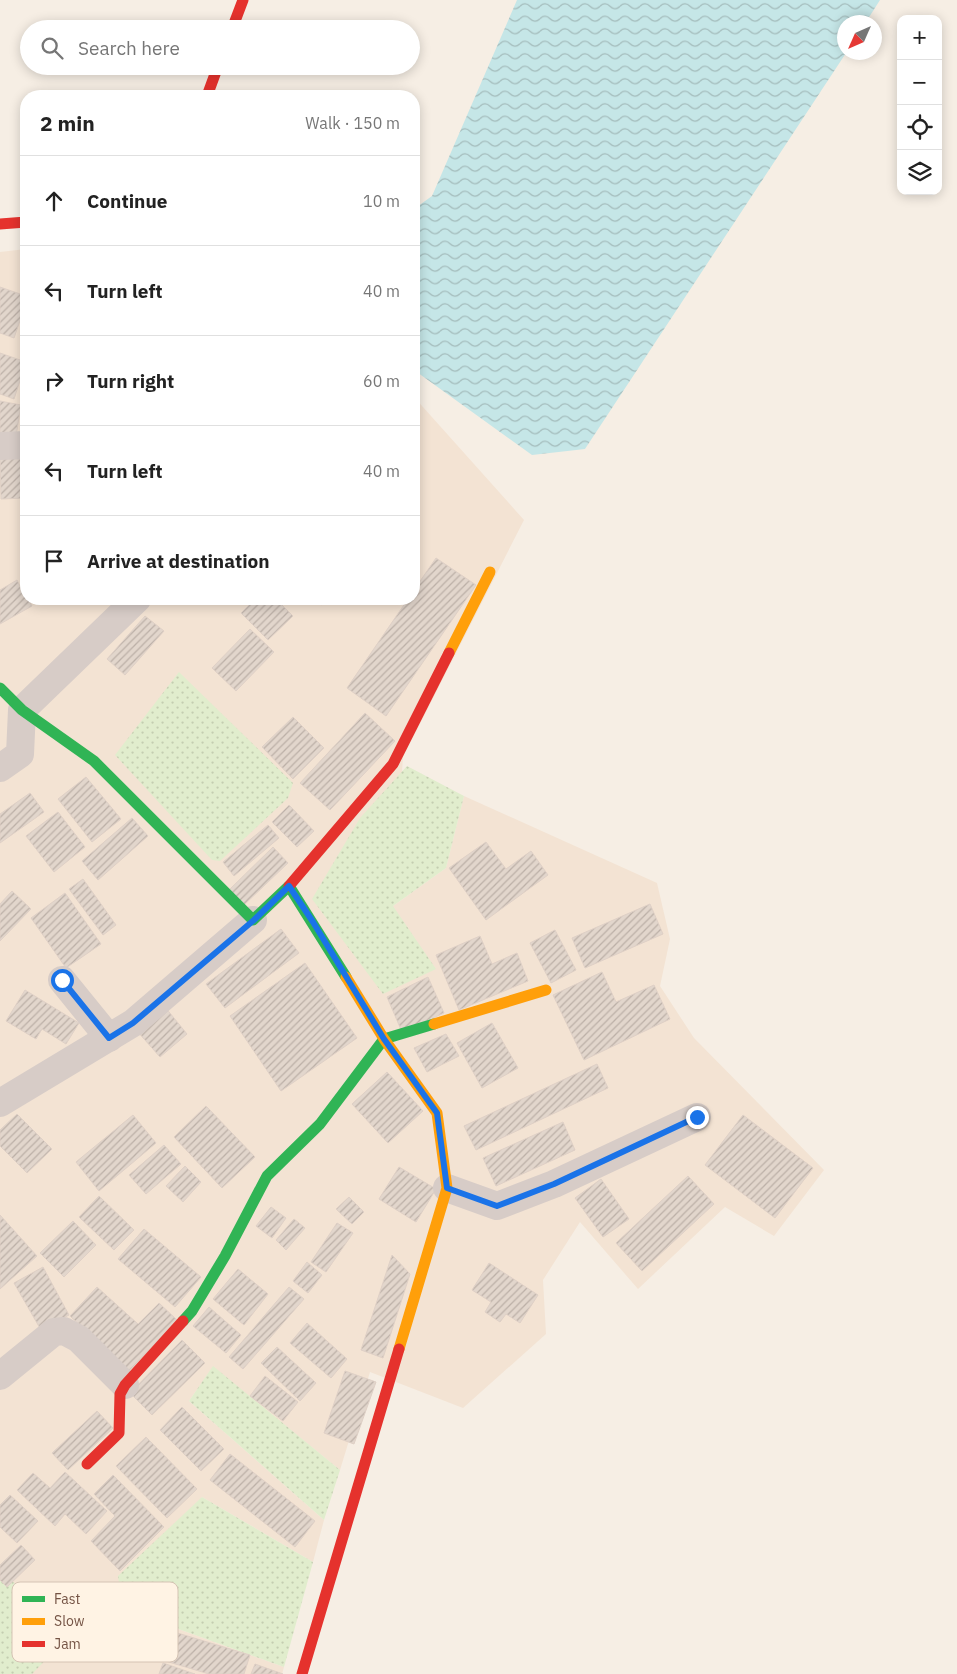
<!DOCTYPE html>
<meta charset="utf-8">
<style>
:root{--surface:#fff;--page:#f6f6f6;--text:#222;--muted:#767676;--line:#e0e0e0}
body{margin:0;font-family:"IBM Plex Sans",sans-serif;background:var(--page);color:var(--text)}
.controls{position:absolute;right:15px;top:15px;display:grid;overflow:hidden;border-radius:10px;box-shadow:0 2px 12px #0003}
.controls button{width:45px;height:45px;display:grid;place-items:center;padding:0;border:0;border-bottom:1px solid var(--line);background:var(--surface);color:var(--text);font:25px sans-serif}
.compass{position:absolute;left:837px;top:15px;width:45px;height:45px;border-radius:50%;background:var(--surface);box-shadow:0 2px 12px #0003;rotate:225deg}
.stop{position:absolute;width:15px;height:15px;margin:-11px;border:4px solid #1a73e8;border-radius:50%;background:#fff}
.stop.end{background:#1a73e8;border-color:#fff;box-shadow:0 1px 5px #0008}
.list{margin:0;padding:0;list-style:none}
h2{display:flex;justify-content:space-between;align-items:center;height:65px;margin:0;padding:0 20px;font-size:21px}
h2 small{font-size:16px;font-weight:400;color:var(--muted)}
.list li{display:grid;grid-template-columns:32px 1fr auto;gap:15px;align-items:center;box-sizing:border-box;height:90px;padding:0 20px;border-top:1px solid var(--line)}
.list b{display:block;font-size:19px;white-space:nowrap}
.list em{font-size:16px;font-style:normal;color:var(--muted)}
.icon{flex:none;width:28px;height:28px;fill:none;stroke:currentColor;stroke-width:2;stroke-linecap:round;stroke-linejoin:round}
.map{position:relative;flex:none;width:957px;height:1674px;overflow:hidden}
.search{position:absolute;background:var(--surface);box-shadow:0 2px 12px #0003;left:20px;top:20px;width:400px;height:55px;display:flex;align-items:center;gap:12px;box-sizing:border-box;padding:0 18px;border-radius:28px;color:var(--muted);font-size:19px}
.panel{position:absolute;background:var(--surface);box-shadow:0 2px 12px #0003;left:20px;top:90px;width:400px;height:515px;border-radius:20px}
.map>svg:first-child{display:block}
</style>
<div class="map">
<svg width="957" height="1674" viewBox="0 0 957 1674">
<defs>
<pattern id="green-dots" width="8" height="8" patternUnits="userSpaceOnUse" patternTransform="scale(1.25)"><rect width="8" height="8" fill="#e1edcd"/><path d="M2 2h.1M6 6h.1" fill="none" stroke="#c4cdb1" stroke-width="1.8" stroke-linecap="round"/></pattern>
<pattern id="water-waves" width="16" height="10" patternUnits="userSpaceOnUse" patternTransform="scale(1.25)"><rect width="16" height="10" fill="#c5e6e7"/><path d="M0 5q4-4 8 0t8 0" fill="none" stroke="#a5bdbd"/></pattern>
<pattern id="building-hatch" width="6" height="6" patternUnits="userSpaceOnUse" patternTransform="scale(1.25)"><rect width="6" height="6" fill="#e2d6cc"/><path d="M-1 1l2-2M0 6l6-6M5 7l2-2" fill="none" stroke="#bcb0a7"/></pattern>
</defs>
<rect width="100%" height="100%" fill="#f6eee4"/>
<polygon fill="#f3e3d3" points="26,249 26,599 414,599 414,397 524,520 403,757 393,906 446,868 464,796 657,883 670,939 660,986 694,1038 824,1170 774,1236 725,1207 638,1289 580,1222 543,1280 546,1334 463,1408 370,1372 340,1470 213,1367 189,1401 324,1520 313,1562 202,1497 123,1609 284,1667 282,1674 0,1674 0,252"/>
<g fill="url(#green-dots)">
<polygon points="179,672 293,783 288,798 220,861 212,860 115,755"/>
<polygon points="407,766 464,796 446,868 393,906 436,969 383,994 312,899 360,818"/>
<polygon points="213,1366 340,1470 324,1520 189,1401"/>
<polygon points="202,1497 313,1562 284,1667 123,1609 118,1576"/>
<polygon points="0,1568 67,1638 32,1674 0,1674"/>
</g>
<polygon fill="url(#water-waves)" points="517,0 880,0 866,22 844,22 844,52 846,53 585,449 532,455 414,370 414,209 432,196"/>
<g fill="url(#building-hatch)" stroke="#dfd0c6">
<polygon points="0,287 26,296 26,303 14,338 0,333"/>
<polygon points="0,353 26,362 14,399 0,394"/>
<polygon points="0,401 21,405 16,436 0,433"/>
<polygon points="0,454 26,454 26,498 1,499"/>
<polygon points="436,558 476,585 386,716 347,688 408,599 414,599 414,590"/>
<polygon points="17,580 26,599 28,599 32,606 0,624 0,590"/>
<polygon points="255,599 276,599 293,616 268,640 241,613"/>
<polygon points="315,599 327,599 322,605"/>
<polygon points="145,616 164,631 125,675 107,659"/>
<polygon points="250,629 274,652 236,691 212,668"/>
<polygon points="365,713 395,741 330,810 300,783"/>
<polygon points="293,717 324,748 293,779 262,747"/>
<polygon points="86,777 121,819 92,842 58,799"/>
<polygon points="30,793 44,812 0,843 0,814"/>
<polygon points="289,805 314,831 297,847 272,822"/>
<polygon points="58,812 85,847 54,872 26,836"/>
<polygon points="132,818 148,836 98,880 82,861"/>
<polygon points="268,825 279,838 234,876 223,862"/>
<polygon points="486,842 506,869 531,851 548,875 486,920 449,868"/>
<polygon points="273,847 288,863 244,905 229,890"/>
<polygon points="83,879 116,925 103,935 69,889"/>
<polygon points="12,891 31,909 0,941 0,904"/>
<polygon points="65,893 101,944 66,968 31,918"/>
<polygon points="650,904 663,934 585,968 572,938"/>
<polygon points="281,929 299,953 225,1008 206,984"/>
<polygon points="555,930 576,970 551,983 530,943"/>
<polygon points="480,936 492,964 517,953 528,981 459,1010 436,955"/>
<polygon points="305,963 357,1038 281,1091 230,1016"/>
<polygon points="602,972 616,1002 654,985 670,1019 584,1060 553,995"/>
<polygon points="428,977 444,1013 402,1032 387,997"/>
<polygon points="25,990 79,1023 66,1044 42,1029 36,1039 6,1021"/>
<polygon points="165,1007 187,1034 160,1057 137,1031"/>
<polygon points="492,1023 518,1068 482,1088 457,1043"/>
<polygon points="446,1034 459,1056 427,1072 414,1048"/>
<polygon points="597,1064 608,1088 476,1150 464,1126"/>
<polygon points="387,1072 423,1111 388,1143 352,1104"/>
<polygon points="206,1106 255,1157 222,1188 174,1137"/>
<polygon points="17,1114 52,1149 27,1173 0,1146 0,1130"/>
<polygon points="133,1115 156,1143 99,1191 76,1162"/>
<polygon points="743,1115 813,1168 775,1218 705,1165"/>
<polygon points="563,1122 575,1150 496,1186 483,1158"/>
<polygon points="164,1145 181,1164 146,1194 129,1175"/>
<polygon points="185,1166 201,1182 183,1202 166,1186"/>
<polygon points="399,1167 436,1189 416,1222 379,1199"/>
<polygon points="688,1176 714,1204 642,1271 616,1243"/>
<polygon points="601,1179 629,1219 603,1237 575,1198"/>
<polygon points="99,1196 134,1230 114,1250 79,1217"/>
<polygon points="349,1197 364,1212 352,1224 336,1209"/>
<polygon points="271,1207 286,1218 272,1238 256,1226"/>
<polygon points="0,1215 37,1256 0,1289"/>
<polygon points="294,1219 305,1228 286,1250 276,1240"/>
<polygon points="73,1221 96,1245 64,1277 40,1253"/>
<polygon points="337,1223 353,1233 326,1272 311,1262"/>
<polygon points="144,1229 201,1277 175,1307 118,1259"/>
<polygon points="392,1255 410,1274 383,1358 361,1350"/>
<polygon points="307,1262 322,1275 308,1293 293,1281"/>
<polygon points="489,1263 538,1295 520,1323 506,1314 500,1322 485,1312 491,1302 472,1290"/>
<polygon points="43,1267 69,1315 41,1330 14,1283"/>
<polygon points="238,1269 268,1294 244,1325 213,1299"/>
<polygon points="97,1287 138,1324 159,1303 177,1320 129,1371 70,1316"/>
<polygon points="289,1287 304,1299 243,1369 229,1357"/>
<polygon points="209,1307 241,1335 226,1353 193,1326"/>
<polygon points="307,1323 347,1359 331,1378 290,1343"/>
<polygon points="182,1340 205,1363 152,1415 130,1393"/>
<polygon points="277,1347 316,1383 300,1401 261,1363"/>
<polygon points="345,1371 376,1382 354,1444 324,1433"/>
<polygon points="265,1376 298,1402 283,1421 250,1396"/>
<polygon points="182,1407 224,1449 201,1471 160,1430"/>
<polygon points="97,1411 113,1428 68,1470 52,1453"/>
<polygon points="146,1437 197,1489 167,1518 116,1466"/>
<polygon points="230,1454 315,1521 295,1547 210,1480"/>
<polygon points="65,1472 107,1511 86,1534 65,1514 55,1526 17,1490 33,1473 50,1488"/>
<polygon points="113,1475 164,1527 120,1571 91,1541 115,1516 94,1494"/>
<polygon points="10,1495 38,1521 17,1543 0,1527 0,1505"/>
<polygon points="21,1545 35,1560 7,1587 0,1580 0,1565"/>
<polygon points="171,1631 250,1655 244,1674 209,1674 162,1660"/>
<polygon points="163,1663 195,1674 159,1674"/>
<polygon points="255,1664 283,1674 251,1674"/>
</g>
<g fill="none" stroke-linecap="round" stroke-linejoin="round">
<g stroke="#d7ccc7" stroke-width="28">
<polyline points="0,446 26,445"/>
<polyline points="0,768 20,754 22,710 137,599"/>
<polyline points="62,980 109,1038"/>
<polyline points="0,1103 133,1023 253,920"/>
<polyline points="447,1188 497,1206 554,1184 697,1117"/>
<polyline points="0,1376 54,1332 64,1331 79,1339 125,1385"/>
</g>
<g stroke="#30b455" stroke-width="11">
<polyline points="0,688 22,710 94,761 253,920 289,886 346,977"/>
<polyline points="183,1321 192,1311 225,1256 267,1176 320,1124 384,1039 434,1024"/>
</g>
<g stroke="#ff9f0a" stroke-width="11">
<polyline points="449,653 490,572"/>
<polyline points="346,977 384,1039 437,1113 447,1188 399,1349"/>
<polyline points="434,1024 546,990"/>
</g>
<g stroke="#e5322d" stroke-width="11">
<polyline points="232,29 243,0"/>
<polyline points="207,96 218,66"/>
<polyline points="0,224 26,222"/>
<polyline points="289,886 393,764 449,653"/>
<polyline points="87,1464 119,1433 120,1394 125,1385 183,1321"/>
<polyline points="302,1674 399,1349"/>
</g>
</g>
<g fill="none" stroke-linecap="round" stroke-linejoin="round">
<polyline stroke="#1a73e8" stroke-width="6" points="62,980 109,1038 133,1023 254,920 289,886 313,922 384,1039 437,1113 447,1188 497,1206 554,1184 697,1117"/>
</g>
<rect x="12" y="1582" width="166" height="80" rx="8" fill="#fff3e4" stroke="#d5c3b4" stroke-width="1"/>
<rect x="22" y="1596" width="23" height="6" fill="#30b455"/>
<rect x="22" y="1618" width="23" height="7" fill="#ff9f0a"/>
<rect x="22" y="1641" width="23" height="6" fill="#e5322d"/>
<g font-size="14" fill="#745344">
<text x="54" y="1604">Fast</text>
<text x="54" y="1626">Slow</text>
<text x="54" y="1649">Jam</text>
</g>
</svg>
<div class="controls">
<button>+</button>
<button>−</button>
<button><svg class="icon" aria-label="locate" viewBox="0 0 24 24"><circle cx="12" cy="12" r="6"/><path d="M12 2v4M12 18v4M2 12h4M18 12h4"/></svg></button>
<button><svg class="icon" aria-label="layers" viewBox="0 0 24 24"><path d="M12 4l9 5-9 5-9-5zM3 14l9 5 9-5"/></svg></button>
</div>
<svg class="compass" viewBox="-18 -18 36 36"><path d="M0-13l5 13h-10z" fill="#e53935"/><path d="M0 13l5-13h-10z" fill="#767676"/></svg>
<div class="stop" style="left:62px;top:980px"></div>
<div class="stop end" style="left:697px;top:1117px"></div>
<div class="search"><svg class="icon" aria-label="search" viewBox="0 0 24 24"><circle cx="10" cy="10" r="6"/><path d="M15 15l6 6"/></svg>Search here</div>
<section class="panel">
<h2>2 min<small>Walk · 150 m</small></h2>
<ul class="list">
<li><svg class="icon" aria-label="ahead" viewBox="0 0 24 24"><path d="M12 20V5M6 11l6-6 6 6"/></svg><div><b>Continue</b></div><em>10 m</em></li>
<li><svg class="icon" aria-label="left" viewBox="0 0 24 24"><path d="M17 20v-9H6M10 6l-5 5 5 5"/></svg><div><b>Turn left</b></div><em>40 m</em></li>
<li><svg class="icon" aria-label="right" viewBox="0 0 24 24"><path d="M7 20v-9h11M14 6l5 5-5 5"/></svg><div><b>Turn right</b></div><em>60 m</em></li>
<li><svg class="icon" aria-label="left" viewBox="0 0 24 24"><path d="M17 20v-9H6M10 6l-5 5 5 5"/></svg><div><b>Turn left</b></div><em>40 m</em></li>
<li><svg class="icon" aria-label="arrive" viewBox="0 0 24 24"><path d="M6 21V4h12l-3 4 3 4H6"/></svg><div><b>Arrive at destination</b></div></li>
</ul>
</section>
</div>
